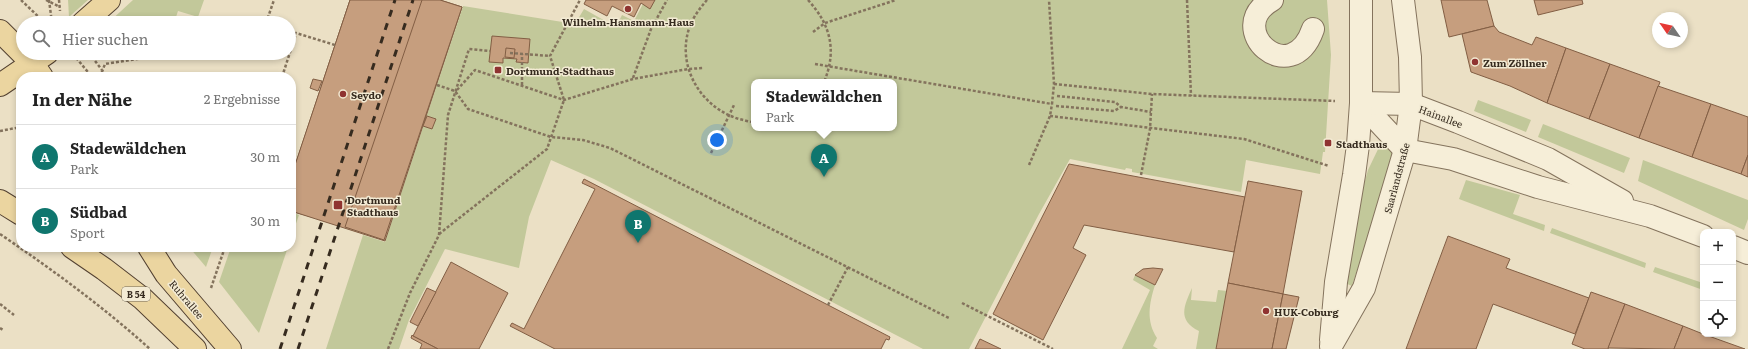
<!DOCTYPE html>
<html lang="de">
<meta charset="utf-8">
<style>
:root{--surface:#fff;--page:#f6f6f6;--text:#222;--muted:#767676;--line:#e0e0e0;--accent:#0f766e}
body{margin:0;font-family:Literata,serif;background:var(--page);color:var(--text)}
.controls{position:absolute;right:12px;bottom:12px;display:grid;overflow:hidden;border-radius:8px;box-shadow:0 2px 6px #0003}
.controls button{width:36px;height:36px;display:grid;place-items:center;padding:0;border:0;border-bottom:1px solid var(--line);background:var(--surface);color:var(--text);font:20px sans-serif}
.compass{position:absolute;left:1652px;top:12px;width:36px;height:36px;border-radius:50%;background:var(--surface);box-shadow:0 2px 6px #0003;rotate:304deg}
.you{position:absolute;left:717px;top:140px;width:14px;height:14px;margin:-10px;border:3px solid #fff;border-radius:50%;background:#1a73e8;box-shadow:0 0 0 6px #1a73e833}
.badge{display:grid;place-items:center;width:26px;height:26px;border-radius:50%;background:var(--accent);color:#fff;font-size:13px;font-weight:700}
.pin{position:absolute;translate:-50% -33px;filter:drop-shadow(0 1px 2px #0008)}
.pin::after{content:'';position:absolute;top:21px;width:14px;height:12px;background:inherit;clip-path:polygon(0 0,100% 0,50% 100%)}
.popup{position:absolute;left:751px;top:79px;width:146px;height:52px;box-sizing:border-box;display:grid;place-content:center;border-radius:8px;background:var(--surface);filter:drop-shadow(0 1px 3px #0005);font-size:13px;white-space:nowrap;color:var(--muted)}
.popup b{font-size:15px;color:var(--text)}
.popup::after{content:'';position:absolute;left:50%;top:100%;margin-left:-8px;border:8px solid transparent;border-top-color:var(--surface)}
.list{margin:0;padding:0;list-style:none}
h2{display:flex;justify-content:space-between;align-items:center;height:52px;margin:0;padding:0 16px;font-size:17px}
h2 small{font-size:13px;font-weight:400;color:var(--muted)}
.list li{display:grid;grid-template-columns:26px 1fr auto;gap:12px;align-items:center;box-sizing:border-box;height:64px;padding:0 16px;border-top:1px solid var(--line)}
.list b{display:block;font-size:15px;white-space:nowrap}
.list p{margin:0;font-size:13px;white-space:nowrap;color:var(--muted)}
.list em{font-size:13px;font-style:normal;color:var(--muted)}
.icon{flex:none;width:22px;height:22px;fill:none;stroke:currentColor;stroke-width:2;stroke-linecap:round;stroke-linejoin:round}
.map{position:relative;flex:none;width:1748px;height:349px;overflow:hidden}
.search{position:absolute;background:var(--surface);box-shadow:0 2px 6px #0003;left:16px;top:16px;width:280px;height:44px;display:flex;align-items:center;gap:10px;box-sizing:border-box;padding:0 14px;border-radius:22px;color:var(--muted);font-size:15px}
.panel{position:absolute;background:var(--surface);box-shadow:0 2px 6px #0003;left:16px;top:72px;width:280px;height:180px;border-radius:16px}
.map>svg:first-child{display:block}
</style>
<div class="map">
<svg width="1748" height="349" viewBox="0 0 1748 349">
<rect width="100%" height="100%" fill="#ebe0c5"/>
<g fill="#c2c89a" fill-rule="evenodd">
<polygon points="68,0 88,0 69,17"/>
<polygon points="133,0 204,0 198,17 178,11 174,23 145,16 143,23 108,23"/>
<path d="M 645,0 L 1327,0 L 1331,55 L 1325,152 L 1323,152 L 1320,174 L 1246,160 L 1241,192 L 1132,172 L 1132,169 L 1126,168 L 1125,170 L 1070,159 L 1039,214 L 969,349 L 923,349 L 594,179 L 551,160 L 529,217 L 519,268 L 445,249 L 409,320 L 399,349 L 326,349 L 363,235 L 385,242 L 463,6 L 575,24 L 584,9 L 616,27 L 622,15 L 634,21 ZM 754,82 L 894,82 L 894,128 L 754,128 Z"/>
<polygon points="1478,100 1531,120 1526,132 1474,111"/>
<polygon points="1543,124 1630,158 1624,173 1538,137"/>
<polygon points="1381,143 1394,146 1381,197 1352,286 1345,283 1362,191 1368,170"/>
<polygon points="1643,160 1748,200 1748,219 1744,230 1638,181"/>
<polygon points="1466,180 1520,195 1513,214 1545,225 1544,231 1459,199"/>
<polygon points="291,212 299,215 291,238"/>
<polygon points="1552,228 1646,263 1645,268 1550,233"/>
<polygon points="189,247 213,247 206,267"/>
<polygon points="231,247 288,247 259,333 219,282"/>
<polygon points="1655,267 1703,283 1703,290 1653,272"/>
<path d="M 1135,275 L 1155,285 C 1149,304 1146,321 1157,338 L 1153,346 L 1158,349 L 1122,349 L 1150,290 L 1133,280 Z"/>
<path d="M 1192,288 L 1191,300 L 1216,302 L 1218,290 L 1227,291 L 1216,349 L 1196,349 L 1199,331 C 1177,320 1184,306 1192,288 Z"/>
</g>
<g fill="#c69e7e" stroke="#825e44">
<polygon points="350,0 387,0 315,218 291,211 291,178"/>
<polygon points="350,0 440,0 462,7 385,241 291,211 291,177"/>
<polygon points="422,0 440,0 462,7 384,240 345,227"/>
<polygon points="586,0 655,0 650,9 641,3 634,17 612,6 607,16 584,4"/>
<polygon points="1441,0 1487,0 1494,26 1449,37"/>
<polygon points="1534,0 1582,0 1583,4 1538,15"/>
<polygon points="1494,26 1499,32 1532,45 1536,37 1566,48 1547,103 1510,86 1471,72 1462,34"/>
<polygon points="492,36 530,39 528,63 516,62 517,59 503,58 503,63 489,62"/>
<polygon points="506,48 515,49 514,58 505,57"/>
<polygon points="1566,48 1610,64 1589,119 1547,103"/>
<polygon points="1610,64 1660,82 1639,138 1589,119"/>
<polygon points="313,79 322,81 318,91 310,88"/>
<polygon points="1658,86 1711,104 1692,157 1639,138"/>
<polygon points="1711,104 1748,117 1748,155 1741,174 1692,157"/>
<polygon points="427,116 436,119 432,129 423,126"/>
<polygon points="1748,155 1748,177 1741,174"/>
<polygon points="1069,164 1245,197 1234,252 1084,225 1073,248 1086,255 1043,340 993,314"/>
<polygon points="584,179 890,337 889,340 886,339 881,349 555,349 510,326 512,323 524,329 595,189 582,183"/>
<polygon points="1248,181 1302,191 1283,294 1228,283"/>
<polygon points="1448,236 1510,259 1506,268 1589,298 1575,334 1493,304 1476,349 1406,349"/>
<polygon points="451,262 508,293 479,349 438,349 413,336"/>
<polygon points="1153,268 1163,269 1155,285 1135,275 1143,269"/>
<polygon points="1228,283 1283,294 1272,349 1216,349"/>
<polygon points="427,288 436,292 418,326 410,322"/>
<polygon points="1591,292 1625,304 1608,349 1585,349 1572,344"/>
<polygon points="1283,294 1299,297 1286,349 1272,349"/>
<polygon points="1625,304 1683,326 1674,349 1608,348"/>
<polygon points="1683,326 1703,334 1745,349 1674,349"/>
<polygon points="412,335 413,336 438,349 420,349 422,344 411,338"/>
<polygon points="980,339 1001,349 975,349"/>
</g>
<g fill="none" stroke-linecap="round" stroke-linejoin="round">
<defs>
<g id="minor">
<path d="M 1272,0 C 1222,28 1291,92 1313,29"/>
<polyline points="1361,103 1405,150 1453,159 1538,187 1650,216 1703,236"/>
<polyline points="1361,103 1411,104 1458,122 1548,159 1622,201"/>
<polyline points="1733,247 1748,253"/>
<polyline points="1331,340 1336,282 1354,175 1358,145 1361,103 1361,0"/>
<polyline points="1331,346 1364,288 1405,150 1411,104 1410,57 1403,0"/>
</g>
<g id="major">
<polyline points="83,23 109,0"/>
<polyline points="0,31 33,64 42,77"/>
<polyline points="0,85 47,53"/>
<polyline points="0,201 21,214"/>
<polyline points="72,247 104,269 143,299 195,349"/>
<polyline points="149,247 166,274 230,349"/>
</g>
</defs>
<use href="#minor" stroke="#84735d" stroke-width="24"/>
<use href="#major" stroke="#534131" stroke-width="24"/>
<g stroke="#84735d" stroke-width="2.5" stroke-dasharray="3 2" stroke-linecap="butt">
<polyline points="21,0 45,23"/>
<polyline points="46,0 60,7"/>
<polyline points="49,0 52,23"/>
<polyline points="59,0 60,11"/>
<path d="M 707,0 C 699,9 691,20 688,32 C 678,69 702,108 739,119 C 744,120 749,122 754,122"/>
<path d="M 808,0 C 831,25 837,51 824,82"/>
<polyline points="1187,0 1191,96"/>
<polyline points="266,23 274,0"/>
<polyline points="813,32 825,23 896,0"/>
<polyline points="289,35 296,33 335,45"/>
<polyline points="89,53 102,70"/>
<polyline points="510,53 550,56"/>
<polyline points="73,54 92,77"/>
<polyline points="815,64 1052,104"/>
<polyline points="100,77 105,64 175,53"/>
<polyline points="282,77 296,34"/>
<polyline points="633,78 651,29 667,0"/>
<polyline points="1054,84 1152,94 1335,101"/>
<polyline points="437,85 455,91 468,109 551,137 583,140 610,148 949,318"/>
<polyline points="522,85 522,54"/>
<polyline points="457,90 475,70 564,100 633,79 688,69 703,68"/>
<polyline points="1057,96 1115,102 1121,107 1151,112"/>
<polyline points="1056,106 1114,111 1121,107"/>
<polyline points="1050,116 1244,139 1329,166"/>
<polyline points="0,131 21,127"/>
<polyline points="711,153 734,105"/>
<polyline points="1029,165 1050,116 1052,104 1054,84 1049,0"/>
<polyline points="1141,175 1150,129 1152,94"/>
<path d="M 0,234 C 54,271 101,305 150,349"/>
<polyline points="439,234 547,149 564,100 550,56 580,0"/>
<polyline points="211,288 225,247"/>
<polyline points="962,303 1053,349"/>
<polyline points="0,304 14,315"/>
<polyline points="828,305 848,267"/>
<polyline points="0,328 3,330"/>
<polyline points="388,349 410,293 439,235 448,115 469,49 490,51"/>
</g>
<use href="#minor" stroke="#f6eed8" stroke-width="22"/>
<use href="#major" stroke="#ebd5a0" stroke-width="22"/>
<g stroke="#362b1f" stroke-width="3" stroke-dasharray="7 7" stroke-linecap="butt">
<polyline points="280,349 395,0"/>
<polyline points="298,349 413,0"/>
</g>
</g>
<g fill="#8f3331" stroke="#f3ebd4" stroke-width="1.5">
<circle cx="628" cy="9" r="4"/>
<circle cx="1475" cy="62" r="4"/>
<rect x="494" y="66" width="8" height="8" rx="2"/>
<circle cx="343" cy="94" r="4"/>
<rect x="1324" y="139" width="8" height="8" rx="2"/>
<rect x="333" y="200" width="10" height="10" rx="2"/>
<circle cx="1266" cy="311" r="4"/>
</g>
<g text-anchor="middle" dominant-baseline="central" stroke-width="3" stroke-linejoin="round" paint-order="stroke">
<rect fill="#f3ebd4" stroke="#6f6555" stroke-width="1" x="122" y="287" width="28" height="14" rx="3"/>
<g font-size="9" font-weight="bold" fill="#362b1f">
<text x="136" y="294">B 54</text>
</g>
<g font-size="10" font-weight="bold" fill="#362b1f" stroke="#f3ebd4" text-anchor="start">
<text x="628" y="21" text-anchor="middle">Wilhelm-Hansmann-Haus</text>
<text x="1483" y="62">Zum Zöllner</text>
<text x="506" y="70">Dortmund-Stadthaus</text>
<text x="351" y="94">Seydo</text>
<text x="1336" y="143">Stadthaus</text>
<text x="347" y="199">Dortmund<tspan x="347" dy="12">Stadthaus</tspan></text>
<text x="1274" y="311">HUK-Coburg</text>
</g>
<g font-size="10" fill="#362b1f" stroke="#f3ebd4">
<text transform="translate(1441 116) rotate(21)">Hainallee</text>
<text transform="translate(1396 178) rotate(-75)">Saarlandstraße</text>
<text transform="translate(187 299) rotate(50)">Ruhrallee</text>
</g>
</g>
</svg>
<div class="controls">
<button>+</button>
<button>−</button>
<button><svg class="icon" aria-label="locate" viewBox="0 0 24 24"><circle cx="12" cy="12" r="6"/><path d="M12 2v4M12 18v4M2 12h4M18 12h4"/></svg></button>
</div>
<svg class="compass" viewBox="-18 -18 36 36"><path d="M0-13l5 13h-10z" fill="#e53935"/><path d="M0 13l5-13h-10z" fill="#767676"/></svg>
<div class="you"></div>
<div class="pin badge" style="left:824px;top:177px">A</div>
<div class="popup"><b>Stadewäldchen</b>Park</div>
<div class="pin badge" style="left:638px;top:243px">B</div>
<div class="search"><svg class="icon" aria-label="search" viewBox="0 0 24 24"><circle cx="10" cy="10" r="6"/><path d="M15 15l6 6"/></svg>Hier suchen</div>
<section class="panel">
<h2>In der Nähe<small>2 Ergebnisse</small></h2>
<ul class="list">
<li><span class="badge">A</span><div><b>Stadewäldchen</b><p>Park</p></div><em>30 m</em></li>
<li><span class="badge">B</span><div><b>Südbad</b><p>Sport</p></div><em>30 m</em></li>
</ul>
</section>
</div>
